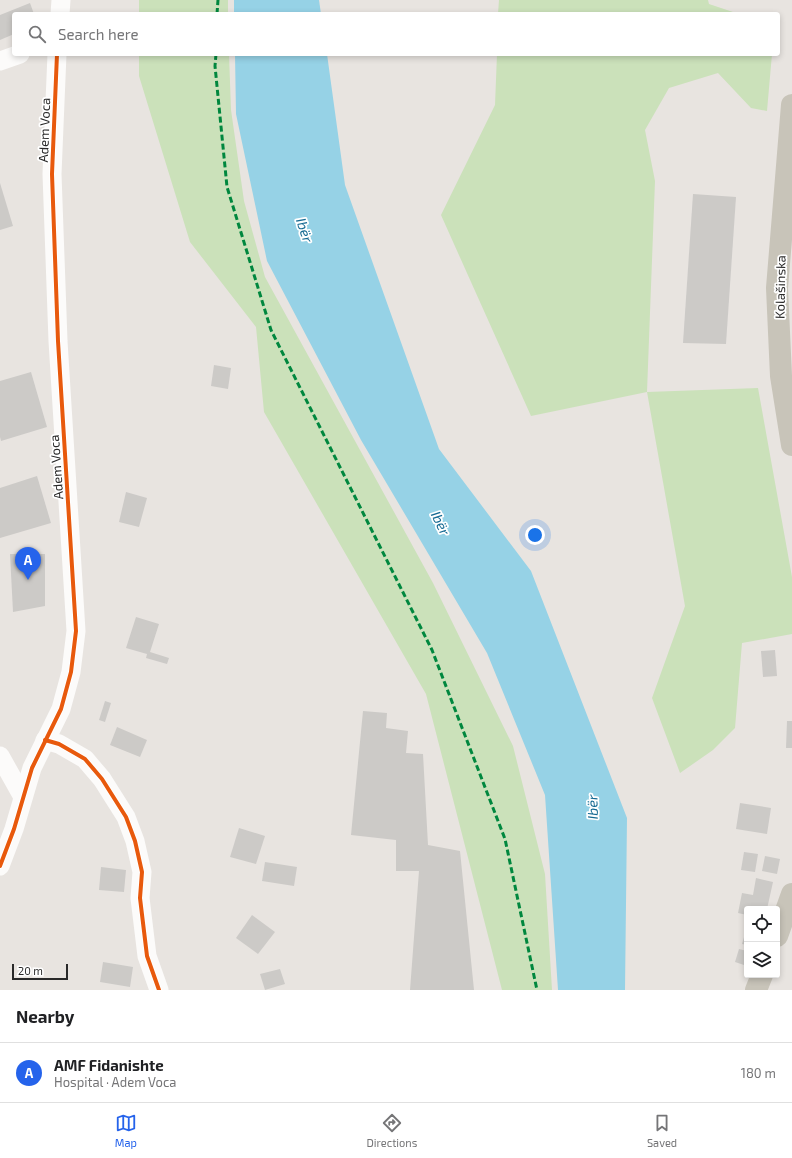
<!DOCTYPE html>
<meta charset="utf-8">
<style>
:root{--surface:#fff;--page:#f2f2f2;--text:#202124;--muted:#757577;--line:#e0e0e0;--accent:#2563eb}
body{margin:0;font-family:"Exo 2",sans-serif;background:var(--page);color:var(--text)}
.controls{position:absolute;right:12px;bottom:12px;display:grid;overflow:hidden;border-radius:4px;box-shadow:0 2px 6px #0003}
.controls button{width:36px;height:36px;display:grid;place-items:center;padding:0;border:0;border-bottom:1px solid var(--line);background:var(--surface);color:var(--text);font:20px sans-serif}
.scale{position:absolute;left:12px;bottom:10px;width:56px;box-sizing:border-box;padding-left:4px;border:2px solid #292929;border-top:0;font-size:11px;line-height:14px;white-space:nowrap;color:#292929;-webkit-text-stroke:3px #fff;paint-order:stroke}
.you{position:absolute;left:535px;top:535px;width:14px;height:14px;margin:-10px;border:3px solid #fff;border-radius:50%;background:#1a73e8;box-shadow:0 0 0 6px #1a73e833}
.badge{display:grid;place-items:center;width:26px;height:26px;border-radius:50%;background:var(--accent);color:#fff;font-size:13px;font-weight:700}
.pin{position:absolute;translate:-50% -33px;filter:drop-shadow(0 1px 2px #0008)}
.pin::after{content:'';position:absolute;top:21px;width:14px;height:12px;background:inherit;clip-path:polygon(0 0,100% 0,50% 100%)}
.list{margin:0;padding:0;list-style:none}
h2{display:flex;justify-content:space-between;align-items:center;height:52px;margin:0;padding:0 16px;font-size:17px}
h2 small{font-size:13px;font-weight:400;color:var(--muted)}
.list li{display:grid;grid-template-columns:26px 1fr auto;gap:12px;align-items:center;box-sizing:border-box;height:60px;padding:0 16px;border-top:1px solid var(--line)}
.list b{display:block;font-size:15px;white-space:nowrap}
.list p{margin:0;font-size:13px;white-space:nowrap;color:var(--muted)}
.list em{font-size:13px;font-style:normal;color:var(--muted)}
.icon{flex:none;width:22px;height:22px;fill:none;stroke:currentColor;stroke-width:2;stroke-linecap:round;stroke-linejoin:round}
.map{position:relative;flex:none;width:792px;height:990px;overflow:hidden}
.search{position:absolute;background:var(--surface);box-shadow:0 2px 6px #0003;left:12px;right:12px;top:12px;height:44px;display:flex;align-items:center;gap:10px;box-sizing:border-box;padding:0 14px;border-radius:4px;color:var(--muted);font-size:15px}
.sheet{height:112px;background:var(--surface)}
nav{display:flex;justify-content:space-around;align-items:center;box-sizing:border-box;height:56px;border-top:1px solid var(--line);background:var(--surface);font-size:11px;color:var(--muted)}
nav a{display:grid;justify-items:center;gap:2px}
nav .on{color:var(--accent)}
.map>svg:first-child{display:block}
</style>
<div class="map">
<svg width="792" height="990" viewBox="0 0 792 990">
<rect width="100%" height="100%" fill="#e8e4e0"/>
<g fill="#cbe1ba">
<rect x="139" y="0" width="89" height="14"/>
<polygon points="499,0 708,0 709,4 739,14 498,14"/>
<polygon points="139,54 229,54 231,110 244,201 265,277 433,583 513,746 545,874 552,990 502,990 426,694 264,412 256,327 190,242 139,76"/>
<polygon points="497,54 772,54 767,111 751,108 718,73 669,88 645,130 655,181 647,392 758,388 792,577 792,634 742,643 735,728 713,750 680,773 652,698 685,606 647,392 531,416 441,215 495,105"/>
</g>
<g fill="#96d2e6">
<polygon points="234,0 319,0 321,14 234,14"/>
<polygon points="235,54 327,54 345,185 439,449 531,571 627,818 625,990 558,990 545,795 487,653 361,440 267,261 236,114"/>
</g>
<g fill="#cccac7">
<polygon points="30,3 34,14 14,14 14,34 0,40 0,15"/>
<polygon points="0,183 13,226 0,230"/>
<polygon points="693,194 736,197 726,344 683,343"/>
<polygon points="214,365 231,368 228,389 211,386"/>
<polygon points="31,372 47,427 1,441 0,437 0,381"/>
<polygon points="37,476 51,523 0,538 0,488"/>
<polygon points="126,492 147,498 139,527 119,522"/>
<polygon points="10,554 45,554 45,606 13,612"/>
<polygon points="136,617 159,624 150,652 169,658 167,664 146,658 147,654 126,648"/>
<polygon points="775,650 777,676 763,677 761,651"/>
<polygon points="105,701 111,703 105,722 99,720"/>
<polygon points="363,711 387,713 386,728 408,731 406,753 423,754 428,845 460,851 474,990 410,990 419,871 396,871 396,840 351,835"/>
<polygon points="787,721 792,721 792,748 786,748"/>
<polygon points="117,727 147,740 140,757 110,745"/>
<polygon points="740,803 771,808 767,834 736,829"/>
<polygon points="239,828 265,836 256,864 230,857"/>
<polygon points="744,852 758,854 755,872 741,870"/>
<polygon points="765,856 780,859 777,874 762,871"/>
<polygon points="265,862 297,867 294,886 262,881"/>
<polygon points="101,867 126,870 124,892 99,890"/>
<polygon points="756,878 773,882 767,909 747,909 747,915 738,913 742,893 753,895"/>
<polygon points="252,915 275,932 258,954 236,938"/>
<polygon points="747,927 747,945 742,944"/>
<polygon points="739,949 747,951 747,966 735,962"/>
<polygon points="103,962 133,967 130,987 100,982"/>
<polygon points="280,969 285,984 265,990 260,974"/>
</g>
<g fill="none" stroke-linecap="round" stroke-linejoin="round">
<g stroke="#fcfbfa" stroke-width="19">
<polyline points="60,14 61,0"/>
<polyline points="0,61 20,54"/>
<polyline points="45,740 59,744 85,759 102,779 126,817 135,841 142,872 140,898 147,956 159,990"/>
<polyline points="0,756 23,797"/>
<polyline points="0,866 14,829 32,768 61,709 71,672 76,631 58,341 52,174 57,54"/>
</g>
<g stroke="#c8c4b9" stroke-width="22">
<polyline points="792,105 777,288 781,376 792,445"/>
<polyline points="777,936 792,894"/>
<polyline points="756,990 762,975"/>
</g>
<g stroke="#00873e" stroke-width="3" stroke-dasharray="6 3" stroke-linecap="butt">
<polyline points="217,14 218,0"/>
<polyline points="216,54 215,66 227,187 271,330 432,650 505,839 537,990"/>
</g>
<defs>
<g id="cycleway">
<polyline points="45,740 59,744 85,759 102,779 126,817 135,841 142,872 140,898 147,956 159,990"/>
<polyline points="0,866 14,829 32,768 61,709 71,672 76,631 58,341 52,174 57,54"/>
</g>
</defs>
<use href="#cycleway" stroke="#fff" stroke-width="6"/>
<use href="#cycleway" stroke="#e8590c" stroke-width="4"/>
</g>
<g text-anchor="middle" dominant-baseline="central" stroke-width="3.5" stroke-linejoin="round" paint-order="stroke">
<g font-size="13" fill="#292929" stroke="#fff">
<text transform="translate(44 130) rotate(-88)">Adem Voca</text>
<text transform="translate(780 287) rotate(-89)">Kolašinska</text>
<text transform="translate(56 467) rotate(-94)">Adem Voca</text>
</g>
<g font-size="14" font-style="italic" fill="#146992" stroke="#fff">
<text transform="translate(305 230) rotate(71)">Ibër</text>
<text transform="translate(441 523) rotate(64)">Ibër</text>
<text transform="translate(592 807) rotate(-91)">Ibër</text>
</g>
</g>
</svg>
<div class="controls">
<button><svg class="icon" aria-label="locate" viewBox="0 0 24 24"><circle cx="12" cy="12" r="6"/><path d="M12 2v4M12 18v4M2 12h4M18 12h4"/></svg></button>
<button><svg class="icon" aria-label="layers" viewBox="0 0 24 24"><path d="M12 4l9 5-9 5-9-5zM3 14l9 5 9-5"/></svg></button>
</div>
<div class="scale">20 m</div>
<div class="you"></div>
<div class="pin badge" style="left:28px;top:580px">A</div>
<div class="search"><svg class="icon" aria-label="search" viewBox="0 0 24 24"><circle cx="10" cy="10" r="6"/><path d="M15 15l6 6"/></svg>Search here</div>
</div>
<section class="sheet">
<h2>Nearby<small></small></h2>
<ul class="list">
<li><span class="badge">A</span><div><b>AMF Fidanishte</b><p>Hospital · Adem Voca</p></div><em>180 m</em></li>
</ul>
</section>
<nav>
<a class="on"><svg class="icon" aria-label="map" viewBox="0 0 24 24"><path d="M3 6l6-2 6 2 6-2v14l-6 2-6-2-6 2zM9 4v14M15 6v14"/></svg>Map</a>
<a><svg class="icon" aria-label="directions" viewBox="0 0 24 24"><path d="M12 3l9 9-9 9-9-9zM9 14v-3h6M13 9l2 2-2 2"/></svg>Directions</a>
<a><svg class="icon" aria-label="saved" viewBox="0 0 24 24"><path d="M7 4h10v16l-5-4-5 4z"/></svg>Saved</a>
</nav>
